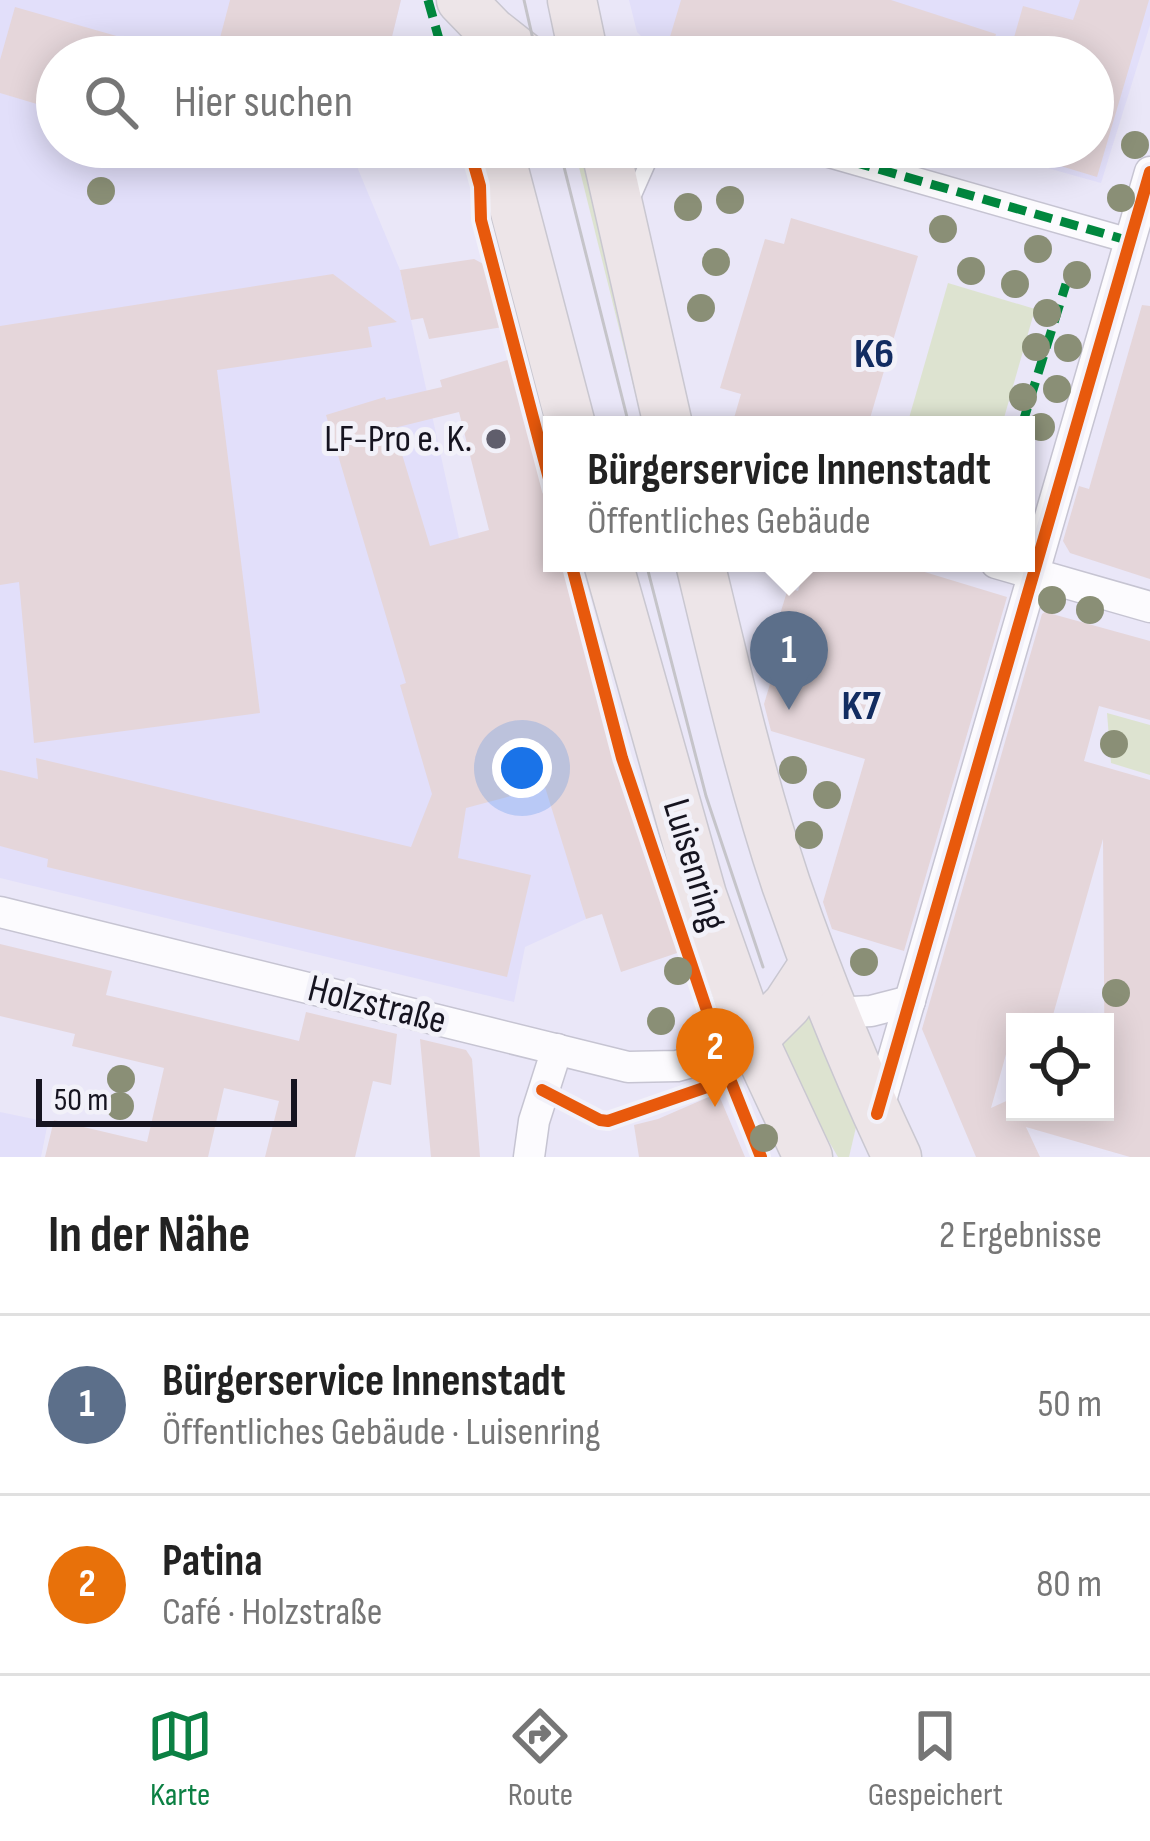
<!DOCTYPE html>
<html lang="de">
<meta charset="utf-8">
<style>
:root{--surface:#fff;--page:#f6f6f6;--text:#222;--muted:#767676;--line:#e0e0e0;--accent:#0b8043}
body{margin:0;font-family:"Sofia Sans Condensed",sans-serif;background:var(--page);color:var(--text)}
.controls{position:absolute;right:36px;bottom:36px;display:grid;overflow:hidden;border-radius:0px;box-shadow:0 6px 30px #0003}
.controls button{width:108px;height:108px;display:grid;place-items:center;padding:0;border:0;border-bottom:3px solid var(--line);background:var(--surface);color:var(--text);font:60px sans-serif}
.scale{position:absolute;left:36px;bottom:30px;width:261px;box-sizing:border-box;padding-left:12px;border:6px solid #161420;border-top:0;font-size:33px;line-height:42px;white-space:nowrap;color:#161420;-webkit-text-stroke:9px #f2f1f9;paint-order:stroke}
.you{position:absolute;left:522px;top:768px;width:42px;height:42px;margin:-30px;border:9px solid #fff;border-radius:50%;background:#1a73e8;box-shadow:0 0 0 18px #1a73e833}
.badge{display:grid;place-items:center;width:78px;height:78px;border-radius:50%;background:var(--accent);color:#fff;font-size:39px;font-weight:700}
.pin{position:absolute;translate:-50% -99px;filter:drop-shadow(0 3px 6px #0008)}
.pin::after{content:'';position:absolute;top:63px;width:42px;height:36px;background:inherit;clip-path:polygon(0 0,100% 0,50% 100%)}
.popup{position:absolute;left:543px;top:416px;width:492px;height:156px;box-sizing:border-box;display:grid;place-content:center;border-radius:0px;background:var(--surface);filter:drop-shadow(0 3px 9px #0005);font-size:39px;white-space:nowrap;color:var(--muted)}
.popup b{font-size:45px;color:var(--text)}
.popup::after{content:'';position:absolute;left:50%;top:100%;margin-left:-24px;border:24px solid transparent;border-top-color:var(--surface)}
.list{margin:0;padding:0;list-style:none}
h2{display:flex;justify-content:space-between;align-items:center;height:156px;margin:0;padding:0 48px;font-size:51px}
h2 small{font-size:39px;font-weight:400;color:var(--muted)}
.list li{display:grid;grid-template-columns:78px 1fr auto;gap:36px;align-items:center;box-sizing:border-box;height:180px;padding:0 48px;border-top:3px solid var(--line)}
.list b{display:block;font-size:45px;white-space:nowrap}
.list p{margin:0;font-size:39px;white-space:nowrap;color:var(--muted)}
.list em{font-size:39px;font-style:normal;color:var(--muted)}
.icon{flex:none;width:66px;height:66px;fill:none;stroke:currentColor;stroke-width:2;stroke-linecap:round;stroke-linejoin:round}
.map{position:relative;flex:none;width:1150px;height:1157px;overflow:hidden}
.search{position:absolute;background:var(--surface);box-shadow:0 6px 30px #0003;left:36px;right:36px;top:36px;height:132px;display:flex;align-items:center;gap:30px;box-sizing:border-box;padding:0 42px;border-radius:66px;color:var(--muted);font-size:45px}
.sheet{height:516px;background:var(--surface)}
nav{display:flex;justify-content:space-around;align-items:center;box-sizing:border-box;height:168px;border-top:3px solid var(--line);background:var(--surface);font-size:33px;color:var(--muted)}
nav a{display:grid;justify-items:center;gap:6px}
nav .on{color:var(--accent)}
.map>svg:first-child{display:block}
</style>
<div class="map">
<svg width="1150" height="1157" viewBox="0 0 1150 1157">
<rect width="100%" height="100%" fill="#eae7f8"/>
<g fill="#e2dffa">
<polygon points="0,0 401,0 387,57 57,57 57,147 364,147 358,169 400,270 459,538 495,670 510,668 586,919 525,947 514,1002 0,878"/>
<polygon points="629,0 1150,0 1150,25 1101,183 972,147 1093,147 1093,57 662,57 637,32"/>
<polygon points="0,1112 48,1122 41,1157 0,1157"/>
</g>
<g fill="#dde3d0">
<polygon points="574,147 587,147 652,425 643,425"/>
<polygon points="948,283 1035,309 1002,425 907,425"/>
<polygon points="1107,713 1150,725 1150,775 1111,763"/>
<polygon points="808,1010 857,1123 849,1157 838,1157 807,1104 779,1045"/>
</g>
<g fill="#e5d6da" fill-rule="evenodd">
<polygon points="230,0 401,0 387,57 215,57"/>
<polygon points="681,0 891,0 996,34 989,57 664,57"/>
<polygon points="1080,0 1149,0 1097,177 1021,154 1022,147 1093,147 1093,57 1041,57 1011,48 1023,6 1073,20"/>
<polygon points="15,7 162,49 161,57 57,57 57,110 0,93 0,60"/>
<polygon points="791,218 918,256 868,425 732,425 741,394 720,388 765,239 784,244"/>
<polygon points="474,259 489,267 503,327 429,339 423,318 411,320 400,270"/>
<polygon points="333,274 397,322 368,327 372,347 217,370 260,713 34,743 19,582 0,585 0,326"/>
<polygon points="1142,305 1150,306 1150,579 1070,553 1063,541 1079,486 1089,489"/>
<path d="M 511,359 L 552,522 L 552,563 L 563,563 L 623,770 L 680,952 L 621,972 L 602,914 L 586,919 L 545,787 L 466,808 L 458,858 L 531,875 L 507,977 L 47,867 L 48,859 L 0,846 L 0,770 L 38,779 L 36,758 L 411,847 L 432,794 L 400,685 L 406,683 L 326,415 L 385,397 L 386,400 L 442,387 L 440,380 ZM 459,412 L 489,530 L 430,546 L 394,428 Z"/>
<polygon points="807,563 895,563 1007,597 904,951 832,929 823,902 865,759 771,731 764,704 773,674 763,671 788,588 798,591"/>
<path d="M 1045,612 L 1150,641 L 1150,720 L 1099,706 L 1084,761 L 1150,780 L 1150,1157 L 1130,1157 L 1026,1127 L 1040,1157 L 976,1157 L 922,1029 L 1042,614 ZM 1103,839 L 1105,1112 L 1015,1112 L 1015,1097 L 991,1108 L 1015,1022 L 1051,1022 Z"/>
<polygon points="0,944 112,971 106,995 299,1041 306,1012 397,1034 391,1085 373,1081 355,1157 265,1157 279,1101 224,1088 208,1157 45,1157 54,1120 147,1142 164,1068 72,1046 75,1034 0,1016"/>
<polygon points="420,1039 466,1050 472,1059 480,1157 431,1157"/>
<polygon points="718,1093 745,1157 639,1157 634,1125 658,1119"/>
</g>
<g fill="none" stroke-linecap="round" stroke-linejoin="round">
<defs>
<polyline id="service" points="630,203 649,160 663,147"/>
<polyline id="pedestrian" points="801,147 1130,241"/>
<g id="minor">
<polyline points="996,563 1150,607"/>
<polyline points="0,912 628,1067 677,1066 721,1054 753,1039"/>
<polyline points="834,1013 871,1011 910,1001"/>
<polyline points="877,1114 1150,172"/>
<polyline points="529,1157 534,1121 557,1049"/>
</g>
<g id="primary">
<polyline points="461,0 491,31 524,57"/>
<polyline points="572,0 584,57"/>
<polyline points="498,147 571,425"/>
<polyline points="605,147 668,425"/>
<polyline points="608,563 702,895 753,1039 808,1157"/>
<path d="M 700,563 C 726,671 751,779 786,884 C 818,977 855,1068 897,1157"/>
<polyline points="753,1039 787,1005 814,964"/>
</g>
</defs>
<use href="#service" stroke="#c6c4d2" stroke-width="18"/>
<use href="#pedestrian" stroke="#c6c4d2" stroke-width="27"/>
<use href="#minor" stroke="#c6c4d2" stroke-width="33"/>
<use href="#primary" stroke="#c9c7d0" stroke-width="51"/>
<use href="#service" stroke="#fcfbfe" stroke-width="15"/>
<use href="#pedestrian" stroke="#fcfbfe" stroke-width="24"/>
<use href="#minor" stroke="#fcfbfe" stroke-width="30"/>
<use href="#primary" stroke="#ede5e8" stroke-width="48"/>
<g stroke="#c5c4c9" stroke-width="3">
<polyline points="524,0 537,57"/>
<polyline points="559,147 629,425"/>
<polyline points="646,563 706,796 763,967"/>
</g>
<g stroke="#00873e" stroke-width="9" stroke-dasharray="18 9" stroke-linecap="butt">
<polyline points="428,0 444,57"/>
<polyline points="801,147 1130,241"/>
<polyline points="1022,425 1066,284"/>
<polyline points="1026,514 1030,515"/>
</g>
<defs>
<g id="cycleway">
<polyline points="469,147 480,186 481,220 552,490"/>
<polyline points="571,563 622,758 730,1079 761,1157"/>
<polyline points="542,1090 600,1120 608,1121 730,1079"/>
<polyline points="877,1114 1150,172"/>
</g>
</defs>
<use href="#cycleway" stroke="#f2f1f9" stroke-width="20"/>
<use href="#cycleway" stroke="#e8590c" stroke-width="12"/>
</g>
<g fill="#8a8f76">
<circle cx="1135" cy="145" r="14"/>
<circle cx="101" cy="191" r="14"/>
<circle cx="1121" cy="198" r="14"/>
<circle cx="730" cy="200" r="14"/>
<circle cx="688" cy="207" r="14"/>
<circle cx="943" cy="229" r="14"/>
<circle cx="1038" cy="249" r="14"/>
<circle cx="716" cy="262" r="14"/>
<circle cx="971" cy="271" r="14"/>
<circle cx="1077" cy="275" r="14"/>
<circle cx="1015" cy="284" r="14"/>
<circle cx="701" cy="308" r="14"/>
<circle cx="1047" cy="313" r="14"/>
<circle cx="1036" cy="347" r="14"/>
<circle cx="1068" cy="348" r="14"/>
<circle cx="1057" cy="389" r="14"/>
<circle cx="1023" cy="397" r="14"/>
<circle cx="1041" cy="427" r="14"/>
<circle cx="1052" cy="600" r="14"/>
<circle cx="1090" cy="610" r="14"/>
<circle cx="1114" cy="744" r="14"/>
<circle cx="793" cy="770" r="14"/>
<circle cx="827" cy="795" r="14"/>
<circle cx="809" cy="835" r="14"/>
<circle cx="864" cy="962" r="14"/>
<circle cx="678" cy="971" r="14"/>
<circle cx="1116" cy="993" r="14"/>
<circle cx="661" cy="1021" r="14"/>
<circle cx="121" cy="1079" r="14"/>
<circle cx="120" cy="1106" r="14"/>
<circle cx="764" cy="1138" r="14"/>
</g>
<circle fill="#605e6c" stroke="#f2f1f9" stroke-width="4.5" cx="496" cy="439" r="12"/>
<g text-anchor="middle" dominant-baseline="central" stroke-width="10" stroke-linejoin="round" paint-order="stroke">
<g font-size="39" fill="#161420" stroke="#f2f1f9" text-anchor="end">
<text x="472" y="439">LF-Pro e. K.</text>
</g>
<g font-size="39" fill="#161420" stroke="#f2f1f9">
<text transform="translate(694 865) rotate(73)">Luisenring</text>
<text transform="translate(377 1005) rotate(14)">Holzstraße</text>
</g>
<g font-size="42" font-weight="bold" fill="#122c61" stroke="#f2f1f9">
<text x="874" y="354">K6</text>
<text x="861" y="706">K7</text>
</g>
</g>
</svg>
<div class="controls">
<button><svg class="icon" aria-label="locate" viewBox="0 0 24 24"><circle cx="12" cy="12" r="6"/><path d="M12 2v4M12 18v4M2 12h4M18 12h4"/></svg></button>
</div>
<div class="scale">50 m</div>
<div class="you"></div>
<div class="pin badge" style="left:789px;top:710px;background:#5c6f8a">1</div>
<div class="popup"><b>Bürgerservice Innenstadt</b>Öffentliches Gebäude</div>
<div class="pin badge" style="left:715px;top:1107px;background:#e8710a">2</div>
<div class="search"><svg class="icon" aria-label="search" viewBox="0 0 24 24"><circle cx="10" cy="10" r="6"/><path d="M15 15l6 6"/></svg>Hier suchen</div>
</div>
<section class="sheet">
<h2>In der Nähe<small>2 Ergebnisse</small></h2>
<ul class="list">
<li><span class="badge" style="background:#5c6f8a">1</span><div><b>Bürgerservice Innenstadt</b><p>Öffentliches Gebäude · Luisenring</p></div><em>50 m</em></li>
<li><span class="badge" style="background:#e8710a">2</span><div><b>Patina</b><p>Café · Holzstraße</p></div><em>80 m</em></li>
</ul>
</section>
<nav>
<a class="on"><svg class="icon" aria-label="map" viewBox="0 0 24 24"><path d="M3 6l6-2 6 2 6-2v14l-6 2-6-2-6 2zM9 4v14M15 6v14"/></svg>Karte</a>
<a><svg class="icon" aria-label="directions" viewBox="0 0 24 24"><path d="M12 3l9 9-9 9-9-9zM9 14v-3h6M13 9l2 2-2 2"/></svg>Route</a>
<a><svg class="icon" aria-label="saved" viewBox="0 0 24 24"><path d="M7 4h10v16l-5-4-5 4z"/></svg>Gespeichert</a>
</nav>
